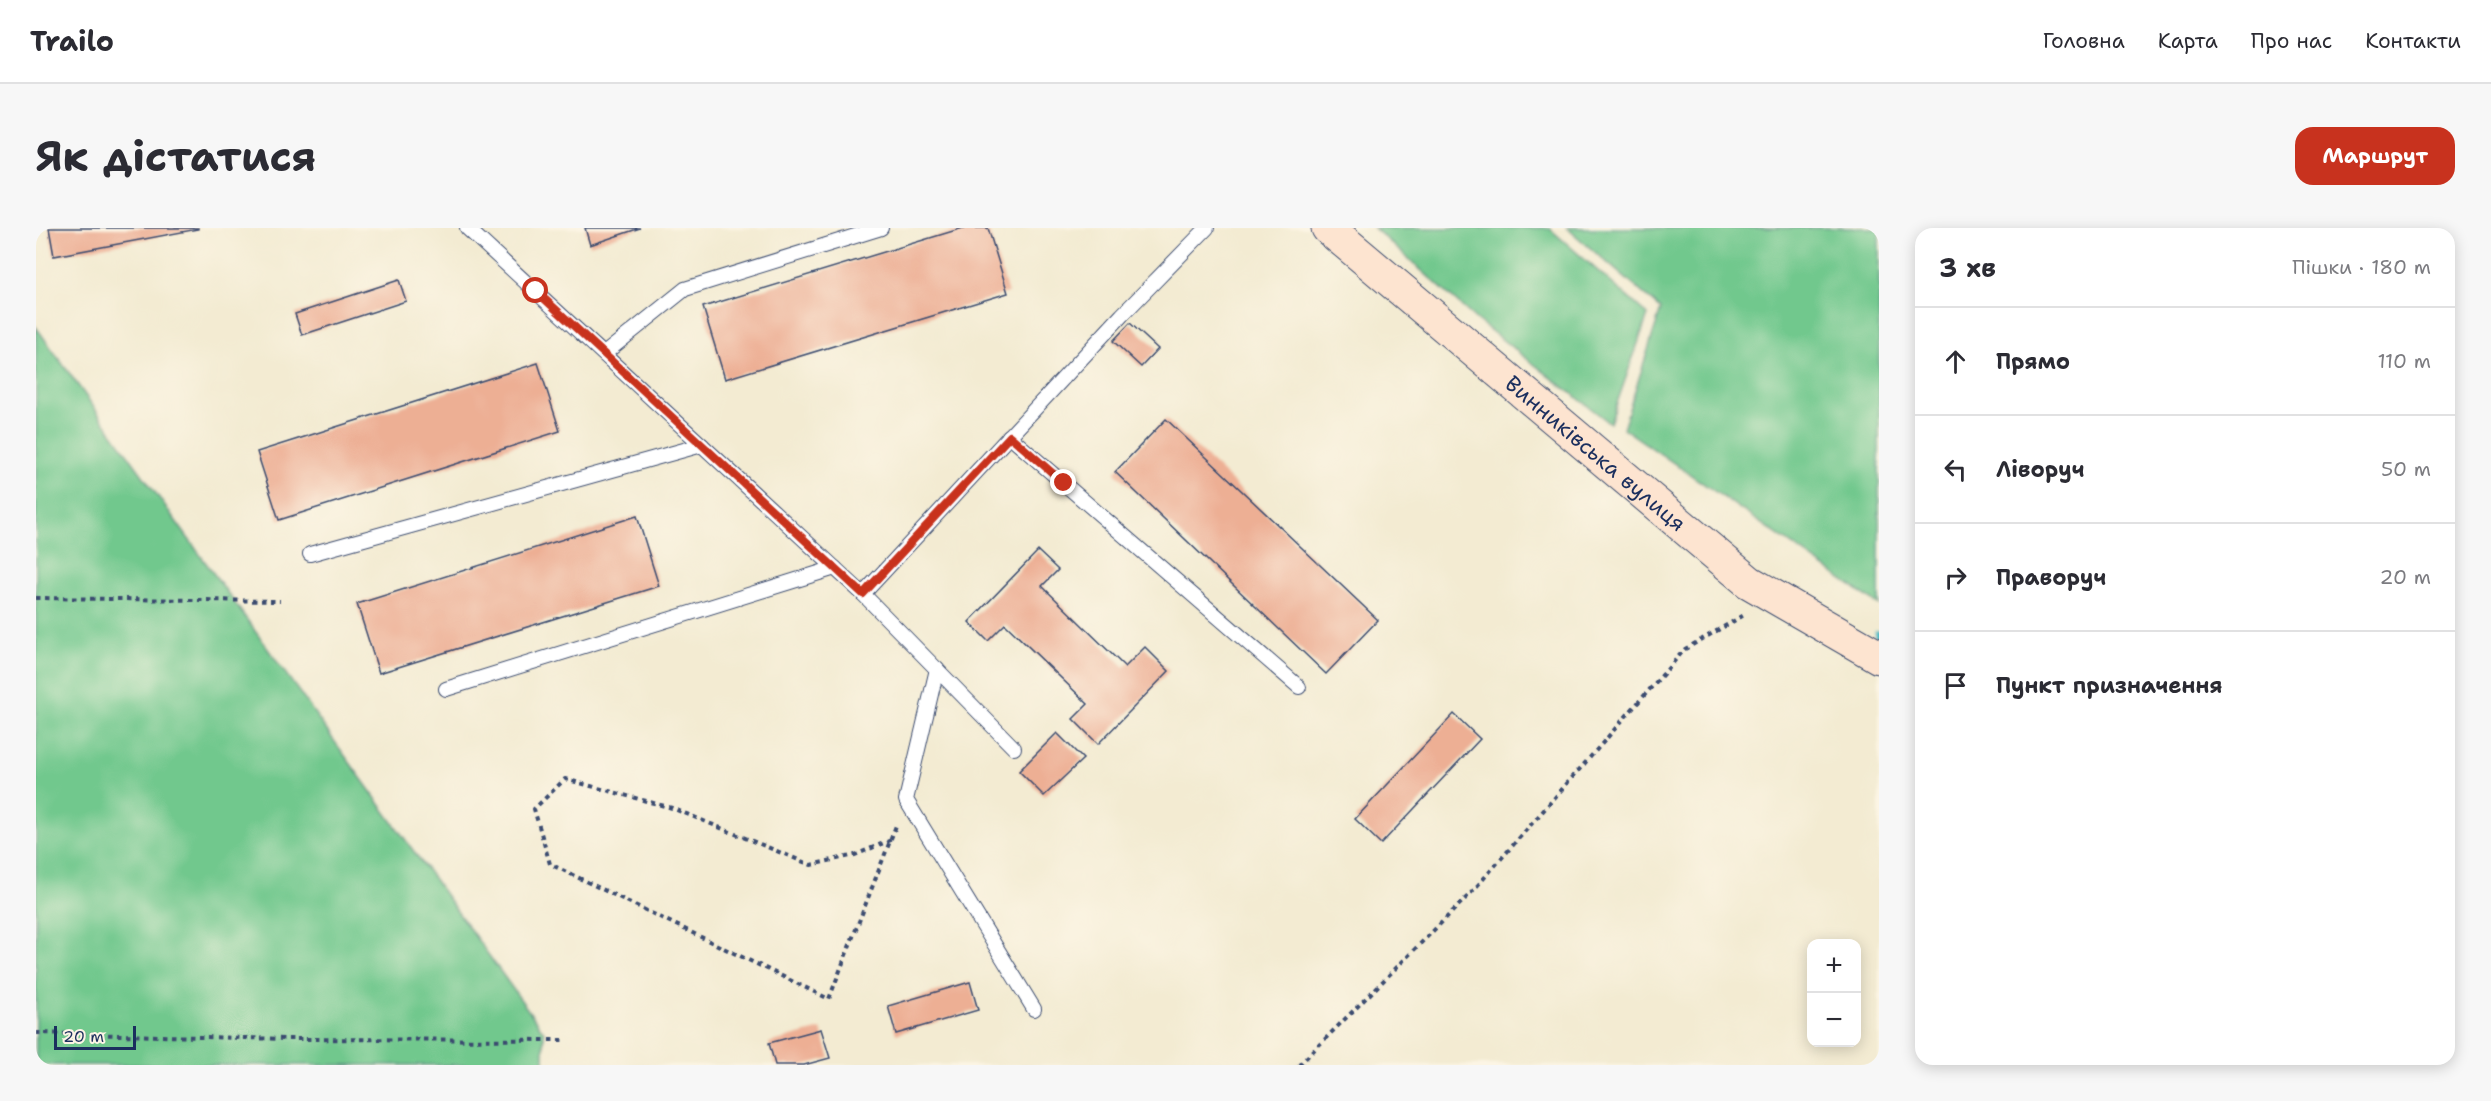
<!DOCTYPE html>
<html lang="uk">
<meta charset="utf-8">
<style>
:root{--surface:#fff;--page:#f7f7f7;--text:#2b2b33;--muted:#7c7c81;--line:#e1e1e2;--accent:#c8321e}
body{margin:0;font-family:"Shantell Sans",sans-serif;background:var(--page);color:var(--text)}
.controls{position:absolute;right:18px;bottom:18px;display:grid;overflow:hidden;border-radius:12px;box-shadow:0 3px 15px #0003}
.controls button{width:54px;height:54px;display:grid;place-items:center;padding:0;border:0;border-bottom:2px solid var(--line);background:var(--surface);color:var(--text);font:30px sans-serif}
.scale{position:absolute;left:18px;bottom:15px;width:82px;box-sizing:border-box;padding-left:6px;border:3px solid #1b2f5e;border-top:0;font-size:16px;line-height:21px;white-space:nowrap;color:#1b2f5e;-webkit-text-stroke:4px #fcf5e5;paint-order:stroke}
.stop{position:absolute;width:18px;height:18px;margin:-14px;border:4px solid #c8321e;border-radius:50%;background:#fff}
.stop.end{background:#c8321e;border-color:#fff;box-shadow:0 2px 6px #0008}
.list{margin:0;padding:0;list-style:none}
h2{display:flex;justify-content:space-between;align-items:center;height:78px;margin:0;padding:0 24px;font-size:26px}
h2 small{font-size:20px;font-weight:400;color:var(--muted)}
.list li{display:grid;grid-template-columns:39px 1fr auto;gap:18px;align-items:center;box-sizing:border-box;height:108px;padding:0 24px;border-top:2px solid var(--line)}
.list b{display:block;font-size:22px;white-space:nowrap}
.list em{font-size:20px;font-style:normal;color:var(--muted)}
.icon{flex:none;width:33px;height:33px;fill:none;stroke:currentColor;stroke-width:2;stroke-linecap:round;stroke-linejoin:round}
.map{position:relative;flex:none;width:1843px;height:837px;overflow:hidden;border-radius:18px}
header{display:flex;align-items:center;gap:36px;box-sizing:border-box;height:84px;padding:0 30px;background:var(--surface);border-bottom:2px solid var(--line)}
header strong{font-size:28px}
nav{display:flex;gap:33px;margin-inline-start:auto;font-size:21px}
.intro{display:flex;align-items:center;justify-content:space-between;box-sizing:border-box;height:144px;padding:0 36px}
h1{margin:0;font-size:42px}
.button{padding:15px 27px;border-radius:18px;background:var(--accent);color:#fff;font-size:21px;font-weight:700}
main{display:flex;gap:36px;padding:0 36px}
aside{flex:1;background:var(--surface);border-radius:18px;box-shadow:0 3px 15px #0003}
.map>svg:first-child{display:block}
</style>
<header>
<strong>Trailo</strong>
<nav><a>Головна</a><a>Карта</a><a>Про нас</a><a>Контакти</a></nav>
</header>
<div class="intro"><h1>Як дістатися</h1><a class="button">Маршрут</a></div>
<main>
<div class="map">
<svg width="1843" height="837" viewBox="0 0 1843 837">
<rect width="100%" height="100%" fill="#fcf5e5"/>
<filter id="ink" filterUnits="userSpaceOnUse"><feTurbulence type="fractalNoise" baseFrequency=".0167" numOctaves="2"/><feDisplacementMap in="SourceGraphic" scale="12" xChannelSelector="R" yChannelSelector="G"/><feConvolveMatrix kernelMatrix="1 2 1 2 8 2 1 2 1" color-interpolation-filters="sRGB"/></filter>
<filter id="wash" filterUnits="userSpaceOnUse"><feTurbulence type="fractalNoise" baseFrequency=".008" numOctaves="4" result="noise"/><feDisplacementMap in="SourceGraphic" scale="24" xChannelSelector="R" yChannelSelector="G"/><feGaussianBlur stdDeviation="1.35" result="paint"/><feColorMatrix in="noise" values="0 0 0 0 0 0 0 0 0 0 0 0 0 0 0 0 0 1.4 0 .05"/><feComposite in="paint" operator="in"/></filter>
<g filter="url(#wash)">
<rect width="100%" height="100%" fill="#f3ebd2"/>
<g fill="#71c88d" stroke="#467c76" stroke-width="1.5">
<polygon points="1338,0 1513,0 1612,87 1574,195 1442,93"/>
<polygon points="1531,0 1843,0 1843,377 1587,200 1625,81"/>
<polygon points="0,99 508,804 508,837 0,837"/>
</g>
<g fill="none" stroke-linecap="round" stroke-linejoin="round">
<polyline stroke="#4dbbc6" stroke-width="8" points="1842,406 1843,406"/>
</g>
<g id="blocks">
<g fill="#edaf94">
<polygon points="13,0 162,0 162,1 18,28"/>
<polygon points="549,0 604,0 554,17"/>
<polygon points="927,0 952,0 972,65 689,151 667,79"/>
<polygon points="363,52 370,73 266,107 259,86"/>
<polygon points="1094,95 1122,121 1105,139 1077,113"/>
<polygon points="502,135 524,203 243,292 221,224"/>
<polygon points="1130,191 1342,392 1290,446 1079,244"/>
<polygon points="601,288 623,358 343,445 321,376"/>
<polygon points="1002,323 1022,342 1006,358 1089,439 1109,419 1133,443 1062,516 1037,491 1052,476 969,396 952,413 933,394"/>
<polygon points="1418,486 1444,511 1345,616 1319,591"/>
<polygon points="1021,505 1047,531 1008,568 983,543"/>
<polygon points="934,754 942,782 860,806 852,778"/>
<polygon points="785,801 794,830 768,837 739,837 733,815"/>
</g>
</g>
</g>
<g filter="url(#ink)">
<use href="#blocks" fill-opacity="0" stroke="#3b4b6f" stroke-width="1.5"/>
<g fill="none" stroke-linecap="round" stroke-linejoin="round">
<defs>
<g id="service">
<polyline points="431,0 827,366"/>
<polyline points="568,126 649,61 845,0"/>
<polyline points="973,208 1263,459"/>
<polyline points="274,326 666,217"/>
<polyline points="901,441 870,572 998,781"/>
<polyline points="410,461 799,340"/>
<polyline points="978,520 827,366 1086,87 1171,0"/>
</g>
<g id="secondary">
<path id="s1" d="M 1292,0 L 1713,354 L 1843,429"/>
</g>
</defs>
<use href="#service" stroke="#3b4b6f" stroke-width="16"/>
<use href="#secondary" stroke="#3b4b6f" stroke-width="35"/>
<g stroke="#3b4b6f" stroke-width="4" stroke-dasharray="4.5 4.5" stroke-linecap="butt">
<polyline points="0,370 244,373"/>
<polyline points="855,612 819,627 775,637 636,580 529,551 498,581 514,636 793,771 861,595"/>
<polyline points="0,805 250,811 530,812"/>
<polyline points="1263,837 1435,665 1649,421 1710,386"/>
</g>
<use href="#service" stroke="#fff" stroke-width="14"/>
<use href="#secondary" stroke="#fde4d0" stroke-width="33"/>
</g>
</g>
<g fill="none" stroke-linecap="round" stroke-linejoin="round" filter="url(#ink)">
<polyline stroke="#c8321e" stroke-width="8" points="500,63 827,366 974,208 1028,255"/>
</g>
<g text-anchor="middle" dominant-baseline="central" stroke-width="4.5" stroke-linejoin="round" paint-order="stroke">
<g font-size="22" fill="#1b2f5e" stroke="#fcf5e5">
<text stroke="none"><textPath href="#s1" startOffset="350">Винниківська вулиця</textPath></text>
</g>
</g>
</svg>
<div class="controls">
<button>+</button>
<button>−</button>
</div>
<div class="scale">20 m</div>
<div class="stop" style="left:500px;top:63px"></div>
<div class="stop end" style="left:1028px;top:255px"></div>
</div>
<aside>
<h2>3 хв<small>Пішки · 180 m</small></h2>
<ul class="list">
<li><svg class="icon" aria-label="ahead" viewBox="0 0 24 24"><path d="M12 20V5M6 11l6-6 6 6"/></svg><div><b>Прямо</b></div><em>110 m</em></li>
<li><svg class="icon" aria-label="left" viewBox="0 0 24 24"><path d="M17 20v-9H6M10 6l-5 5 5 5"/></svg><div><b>Ліворуч</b></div><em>50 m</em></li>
<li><svg class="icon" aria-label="right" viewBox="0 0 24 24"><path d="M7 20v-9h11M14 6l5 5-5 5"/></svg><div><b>Праворуч</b></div><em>20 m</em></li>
<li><svg class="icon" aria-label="arrive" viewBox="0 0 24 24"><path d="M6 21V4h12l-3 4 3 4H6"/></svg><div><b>Пункт призначення</b></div></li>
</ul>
</aside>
</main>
